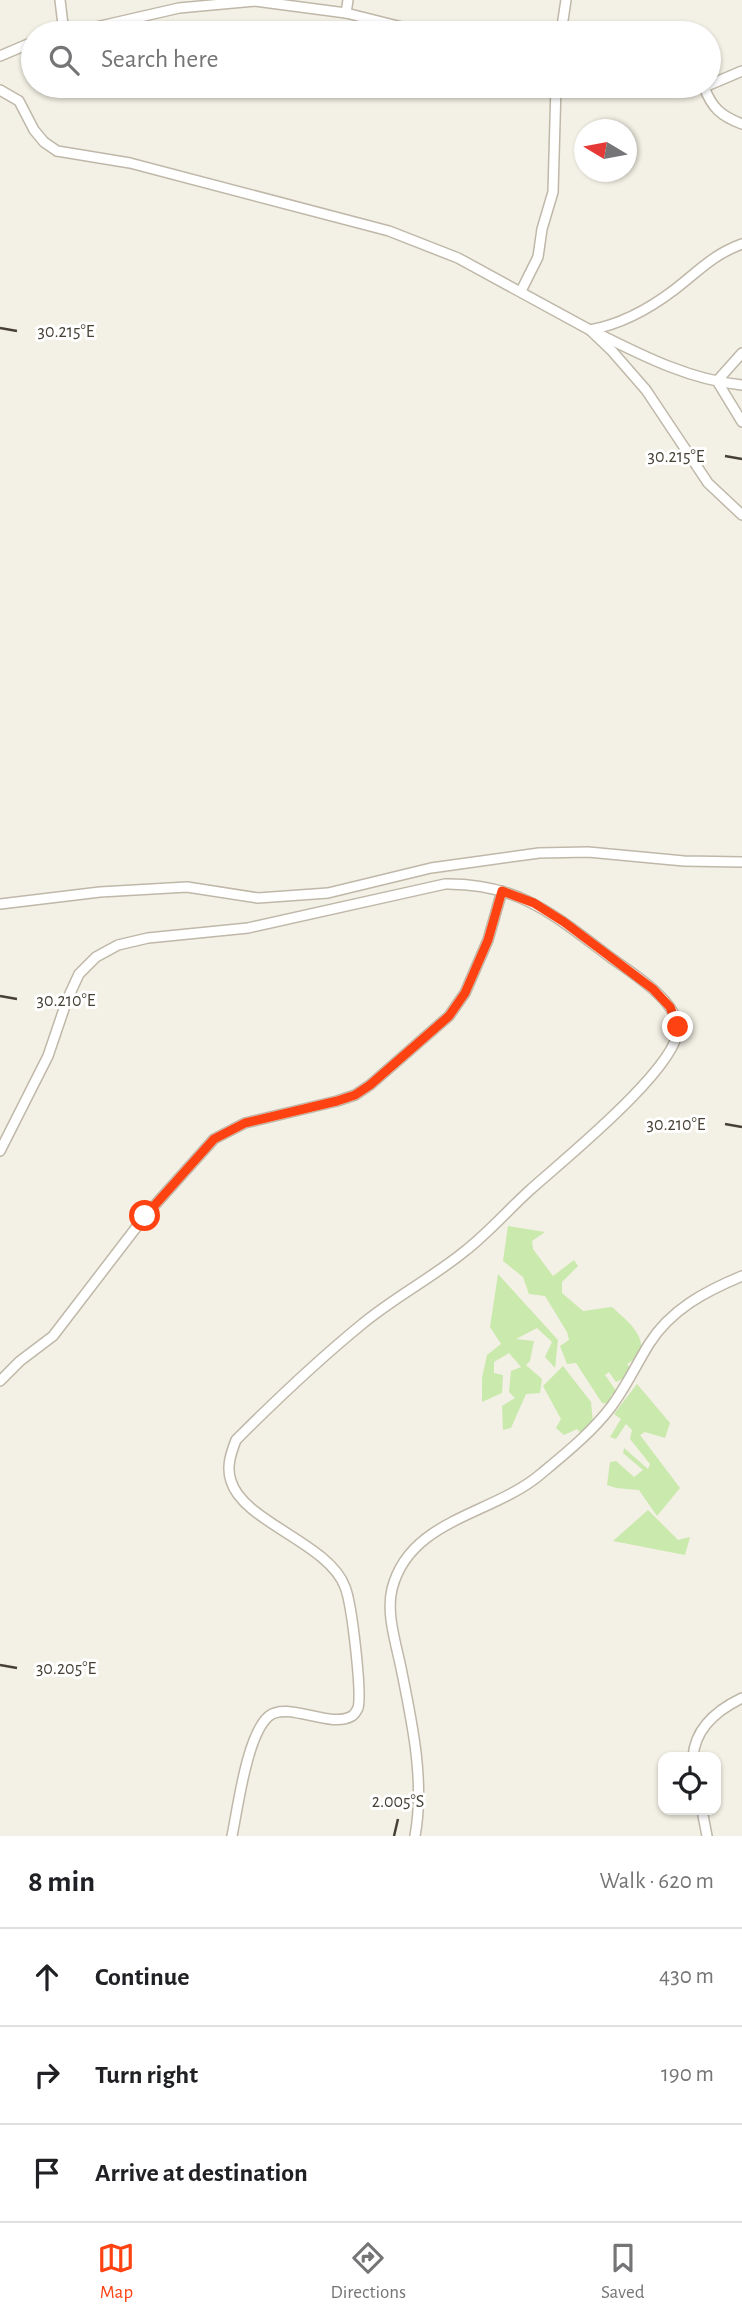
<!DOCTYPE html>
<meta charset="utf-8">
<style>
:root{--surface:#fff;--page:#f2f2f2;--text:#202124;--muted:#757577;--line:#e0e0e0;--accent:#ff4211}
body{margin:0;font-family:"Alegreya Sans",sans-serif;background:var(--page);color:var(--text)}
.controls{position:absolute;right:21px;bottom:21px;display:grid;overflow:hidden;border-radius:14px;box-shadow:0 2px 5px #0004}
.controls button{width:63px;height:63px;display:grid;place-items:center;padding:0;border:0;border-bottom:2px solid var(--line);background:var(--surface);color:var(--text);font:35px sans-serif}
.compass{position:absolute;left:574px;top:119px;width:63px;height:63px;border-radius:50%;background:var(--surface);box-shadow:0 2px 5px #0004;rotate:280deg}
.stop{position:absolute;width:21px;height:21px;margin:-16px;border:5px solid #ff4211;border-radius:50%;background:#fff}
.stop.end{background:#ff4211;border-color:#fff;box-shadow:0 2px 7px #0008}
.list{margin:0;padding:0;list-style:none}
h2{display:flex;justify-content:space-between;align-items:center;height:91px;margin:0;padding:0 28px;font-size:30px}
h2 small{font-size:23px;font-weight:400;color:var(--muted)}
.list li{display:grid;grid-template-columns:46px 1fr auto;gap:21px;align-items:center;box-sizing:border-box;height:98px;padding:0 28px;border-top:2px solid var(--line)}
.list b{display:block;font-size:26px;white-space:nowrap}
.list em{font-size:23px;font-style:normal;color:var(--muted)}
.icon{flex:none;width:38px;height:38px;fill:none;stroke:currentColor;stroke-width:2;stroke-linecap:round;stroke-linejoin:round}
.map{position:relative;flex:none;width:742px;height:1836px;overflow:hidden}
.search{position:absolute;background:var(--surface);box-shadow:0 2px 5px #0004;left:21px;right:21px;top:21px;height:77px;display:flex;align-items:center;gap:18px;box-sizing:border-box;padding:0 24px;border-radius:38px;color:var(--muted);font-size:26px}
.sheet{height:385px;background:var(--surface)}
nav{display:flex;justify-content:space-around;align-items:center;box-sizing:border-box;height:98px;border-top:2px solid var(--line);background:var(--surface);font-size:19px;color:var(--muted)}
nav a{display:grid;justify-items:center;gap:4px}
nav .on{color:var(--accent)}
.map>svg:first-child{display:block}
</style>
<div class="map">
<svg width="742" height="1836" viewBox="0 0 742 1836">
<rect width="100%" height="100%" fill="#f3f0e5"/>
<g fill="#cae9ac">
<path d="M 508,1226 L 545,1232 L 532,1241 L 533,1249 L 553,1276 L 574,1260 L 578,1266 L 562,1282 L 562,1293 L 583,1311 L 612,1307 C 627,1321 645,1333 641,1355 L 627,1364 L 633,1371 L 628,1376 L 616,1382 L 609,1372 L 605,1375 L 617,1392 L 611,1395 L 611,1404 L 602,1403 L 576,1363 L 567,1364 L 560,1346 L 569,1340 L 567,1332 L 545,1296 L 529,1294 L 523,1277 L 503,1261 Z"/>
<polygon points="498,1274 558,1340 555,1368 545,1357 552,1342 537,1328 516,1339 534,1341 530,1361 526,1365 542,1379 540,1393 526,1394 511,1428 503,1430 502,1406 515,1398 509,1392 511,1371 521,1367 509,1353 494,1362 494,1373 503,1375 502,1393 482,1402 482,1378 487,1355 501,1344 490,1327"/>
<polygon points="563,1366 591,1402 593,1423 583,1435 577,1429 564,1435 556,1428 561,1419 543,1386"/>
<polygon points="637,1384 670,1423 665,1438 645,1432 640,1435 680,1488 657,1516 639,1490 616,1488 607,1485 610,1462 616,1461 634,1477 643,1470 623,1453 624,1448 648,1469 650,1464 630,1439 632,1430 626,1424 616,1439 610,1437 621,1419 614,1414"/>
<polygon points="648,1510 678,1540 690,1537 685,1555 613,1541"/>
</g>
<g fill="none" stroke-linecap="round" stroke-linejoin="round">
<defs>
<g id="street">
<polyline points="60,0 64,33"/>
<polyline points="346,13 348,0"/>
<polyline points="70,33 179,8 255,1 346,13 426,33"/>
<polyline points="561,33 566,0"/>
<polyline points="0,56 33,42"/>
<polyline points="709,85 742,71"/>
<polyline points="649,86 675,86"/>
<polyline points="679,86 706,86"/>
<path d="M 704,87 C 712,108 721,116 742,124"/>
<polyline points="0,90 19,101 34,130 44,142 57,151 130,163 389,231 458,258 590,330 612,351 646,390 708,483 742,515"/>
<polyline points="521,291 538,257 542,229 553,192 556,86"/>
<path d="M 590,330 C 622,324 649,309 674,290 C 699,271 712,255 742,244"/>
<path d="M 599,334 C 645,357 691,380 742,385"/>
<polyline points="742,353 717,381 742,422"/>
<polyline points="0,904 100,892 187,887 258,898 328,893 431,868 539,853 588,852 684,861 742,862"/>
<path d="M 0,1151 L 48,1056 L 67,1000 L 79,974 L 96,957 L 118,945 L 148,938 L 248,928 L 445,884 C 519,883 554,915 610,957 C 630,972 677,1000 678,1028 C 679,1067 561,1162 530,1190 C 508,1210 488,1233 465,1251 C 432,1278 393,1298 361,1325 C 317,1361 276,1400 236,1440 C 231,1453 226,1467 231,1481 C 243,1522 329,1543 345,1587 C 352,1604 362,1693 358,1708 C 356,1712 355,1714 352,1716 C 330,1729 288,1701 269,1716 C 247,1734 238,1807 232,1836"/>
<polyline points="0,1381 20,1361 53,1336 145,1216 214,1139 245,1123 337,1101 355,1095 370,1085 449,1016 465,993 488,940 502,891"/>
<path d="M 693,1757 C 695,1728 717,1710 742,1698"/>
<polyline points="702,1810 707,1836"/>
<path d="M 415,1836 C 425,1781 412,1722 401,1668 C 396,1643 386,1614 392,1589 C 410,1518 494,1515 542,1473 C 566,1453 592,1432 611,1407 C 626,1387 636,1365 649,1344 C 671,1309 706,1291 742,1276"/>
</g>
</defs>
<use href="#street" stroke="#bfb8a8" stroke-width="12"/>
<use href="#street" stroke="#fff" stroke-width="9"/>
</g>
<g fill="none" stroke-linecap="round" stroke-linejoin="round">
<polyline stroke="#ff4211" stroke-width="9" points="145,1216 214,1139 245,1123 337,1101 355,1095 370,1085 449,1016 465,993 488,940 502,891 534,903 564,922 653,989 670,1007 678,1027"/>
</g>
<path fill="none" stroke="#464035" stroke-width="2.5" d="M 0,328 L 17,331M 725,456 L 742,459M 0,996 L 17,999M 725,1124 L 742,1127M 0,1665 L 17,1668M 394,1836 L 398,1819"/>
<g font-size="18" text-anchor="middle" fill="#464035" stroke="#fff" stroke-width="6" stroke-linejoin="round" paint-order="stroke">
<text x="66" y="337">30.215°E</text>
<text x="676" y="462">30.215°E</text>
<text x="66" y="1006">30.210°E</text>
<text x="676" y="1130">30.210°E</text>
<text x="66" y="1674">30.205°E</text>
<text x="398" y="1807">2.005°S</text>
</g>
</svg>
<div class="controls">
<button><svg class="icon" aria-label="locate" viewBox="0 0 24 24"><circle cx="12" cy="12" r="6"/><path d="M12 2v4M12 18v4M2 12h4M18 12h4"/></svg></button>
</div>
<svg class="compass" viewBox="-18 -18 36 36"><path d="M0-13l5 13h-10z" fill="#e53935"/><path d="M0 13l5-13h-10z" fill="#757577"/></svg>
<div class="stop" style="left:145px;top:1216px"></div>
<div class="stop end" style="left:678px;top:1027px"></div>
<div class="search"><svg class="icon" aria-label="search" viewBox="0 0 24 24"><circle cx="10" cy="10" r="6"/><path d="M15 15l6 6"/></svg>Search here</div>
</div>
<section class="sheet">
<h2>8 min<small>Walk · 620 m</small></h2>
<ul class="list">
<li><svg class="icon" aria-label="ahead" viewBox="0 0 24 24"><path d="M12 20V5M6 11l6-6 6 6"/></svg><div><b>Continue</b></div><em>430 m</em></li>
<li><svg class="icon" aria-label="right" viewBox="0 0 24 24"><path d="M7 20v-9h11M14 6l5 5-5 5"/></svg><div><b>Turn right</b></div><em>190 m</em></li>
<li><svg class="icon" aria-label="arrive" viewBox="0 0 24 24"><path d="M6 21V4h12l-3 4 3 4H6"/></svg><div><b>Arrive at destination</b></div></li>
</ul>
</section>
<nav>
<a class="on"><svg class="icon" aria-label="map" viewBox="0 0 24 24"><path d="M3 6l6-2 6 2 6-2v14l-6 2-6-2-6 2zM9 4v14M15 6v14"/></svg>Map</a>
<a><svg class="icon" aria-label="directions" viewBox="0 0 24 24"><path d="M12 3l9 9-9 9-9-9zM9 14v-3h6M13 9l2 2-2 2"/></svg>Directions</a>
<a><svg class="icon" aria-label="saved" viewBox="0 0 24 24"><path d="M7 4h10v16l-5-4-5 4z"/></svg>Saved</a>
</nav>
